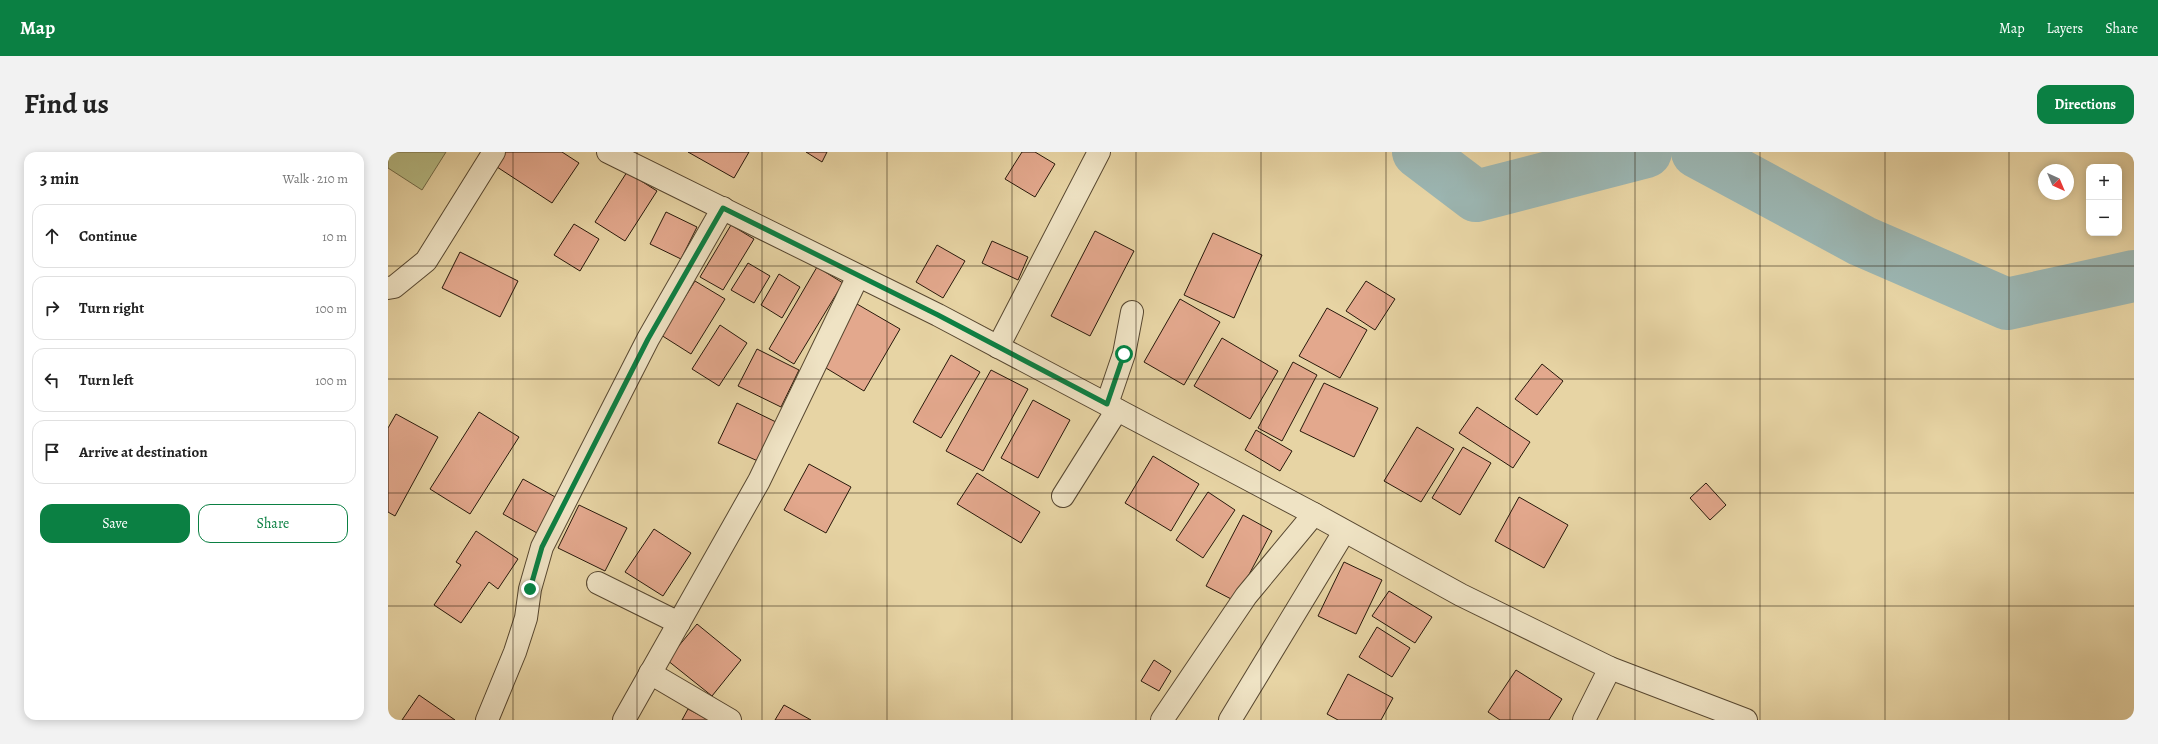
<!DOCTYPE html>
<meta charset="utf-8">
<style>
:root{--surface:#fff;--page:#f2f2f2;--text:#222;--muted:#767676;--line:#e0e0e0;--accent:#0b8043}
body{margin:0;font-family:Alegreya,serif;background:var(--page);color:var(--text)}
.controls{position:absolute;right:12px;top:12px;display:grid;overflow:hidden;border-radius:8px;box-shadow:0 2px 10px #0003}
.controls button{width:36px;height:36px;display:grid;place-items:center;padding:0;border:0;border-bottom:1px solid var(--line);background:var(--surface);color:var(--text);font:20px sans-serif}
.compass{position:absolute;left:1650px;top:12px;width:36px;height:36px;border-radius:50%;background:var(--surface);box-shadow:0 2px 10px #0003;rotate:136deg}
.stop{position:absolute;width:12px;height:12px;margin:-9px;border:3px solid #0b8043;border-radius:50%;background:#fff}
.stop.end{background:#0b8043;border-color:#fff;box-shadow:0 1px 4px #0008}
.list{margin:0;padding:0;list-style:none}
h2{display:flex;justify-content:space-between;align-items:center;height:52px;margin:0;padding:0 16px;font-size:17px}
h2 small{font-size:13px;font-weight:400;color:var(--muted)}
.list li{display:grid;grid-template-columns:26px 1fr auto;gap:12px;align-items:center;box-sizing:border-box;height:64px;margin:0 8px 8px;padding:0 8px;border:1px solid var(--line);border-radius:12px}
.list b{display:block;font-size:15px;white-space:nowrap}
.list em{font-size:13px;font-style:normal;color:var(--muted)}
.actions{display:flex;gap:8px;padding:12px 16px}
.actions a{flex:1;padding:9px 0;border:1px solid var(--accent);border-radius:12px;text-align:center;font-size:14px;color:var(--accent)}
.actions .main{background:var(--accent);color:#fff}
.icon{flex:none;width:22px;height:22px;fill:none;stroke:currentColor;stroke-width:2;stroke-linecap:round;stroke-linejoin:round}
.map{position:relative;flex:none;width:1746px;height:568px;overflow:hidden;border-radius:12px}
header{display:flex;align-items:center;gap:24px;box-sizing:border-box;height:56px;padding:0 20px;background:var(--accent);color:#fff}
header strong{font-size:19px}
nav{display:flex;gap:22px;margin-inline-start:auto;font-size:14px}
.intro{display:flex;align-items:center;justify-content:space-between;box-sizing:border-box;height:96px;padding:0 24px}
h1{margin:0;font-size:28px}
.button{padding:10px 18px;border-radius:12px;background:var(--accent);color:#fff;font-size:14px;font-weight:700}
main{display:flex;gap:24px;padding:0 24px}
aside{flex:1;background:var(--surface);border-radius:12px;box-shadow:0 2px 10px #0003}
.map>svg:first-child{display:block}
</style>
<header>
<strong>Map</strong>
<nav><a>Map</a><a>Layers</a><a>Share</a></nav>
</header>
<div class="intro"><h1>Find us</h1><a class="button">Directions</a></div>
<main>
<aside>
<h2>3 min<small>Walk · 210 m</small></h2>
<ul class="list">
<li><svg class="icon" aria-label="ahead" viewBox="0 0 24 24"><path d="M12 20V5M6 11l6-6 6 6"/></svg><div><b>Continue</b></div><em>10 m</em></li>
<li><svg class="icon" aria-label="right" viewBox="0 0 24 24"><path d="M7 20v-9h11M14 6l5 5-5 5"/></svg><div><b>Turn right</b></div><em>100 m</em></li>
<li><svg class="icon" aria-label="left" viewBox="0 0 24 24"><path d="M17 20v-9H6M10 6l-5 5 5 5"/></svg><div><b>Turn left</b></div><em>100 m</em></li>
<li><svg class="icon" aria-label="arrive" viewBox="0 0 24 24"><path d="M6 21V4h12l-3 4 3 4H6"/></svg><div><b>Arrive at destination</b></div></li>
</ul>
<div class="actions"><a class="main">Save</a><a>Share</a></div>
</aside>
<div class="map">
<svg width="1746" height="568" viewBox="0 0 1746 568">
<rect width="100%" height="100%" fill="#e7d4a4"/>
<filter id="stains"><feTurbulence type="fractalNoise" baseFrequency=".005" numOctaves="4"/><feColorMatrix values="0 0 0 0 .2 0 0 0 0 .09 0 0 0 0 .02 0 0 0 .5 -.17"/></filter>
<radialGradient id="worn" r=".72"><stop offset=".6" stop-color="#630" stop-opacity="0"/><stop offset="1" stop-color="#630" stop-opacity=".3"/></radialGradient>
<polygon fill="#b7bc85" stroke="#706a48" points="0,0 58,0 34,38 0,16"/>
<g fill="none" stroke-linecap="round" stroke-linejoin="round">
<g stroke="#9bb5b1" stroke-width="52">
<polyline points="1030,0 1088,44 1258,0"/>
<polyline points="1309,0 1474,89 1619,152 1746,124"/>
</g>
</g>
<g fill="#e3a88d" stroke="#28190b">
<polygon points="115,0 174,0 191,11 164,51 106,13"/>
<polygon points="300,0 361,0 346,26"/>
<polygon points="418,0 439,0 434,10"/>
<polygon points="634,0 647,0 667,12 647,45 617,27"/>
<polygon points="239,20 269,39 237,89 207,70"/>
<polygon points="278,60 309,75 293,107 262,92"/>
<polygon points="186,72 211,87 192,119 166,103"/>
<polygon points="343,73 366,87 335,138 312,125"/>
<polygon points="707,79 746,99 702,184 663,164"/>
<polygon points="825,81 874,103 846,166 796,143"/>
<polygon points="604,89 640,105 630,128 594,111"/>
<polygon points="549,93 577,109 555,146 528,130"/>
<polygon points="72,100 130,129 112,165 54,136"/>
<polygon points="360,111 382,124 366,151 343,138"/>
<polygon points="429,115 455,131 406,212 381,197"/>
<polygon points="391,122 412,135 394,166 373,153"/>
<polygon points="307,129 337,147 303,202 273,183"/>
<polygon points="978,129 1007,147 987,178 958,159"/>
<polygon points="792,147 832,170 796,233 756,210"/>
<polygon points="469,152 512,177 476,239 433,213"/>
<polygon points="939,156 979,178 952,226 911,204"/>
<polygon points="332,173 359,191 331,234 304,217"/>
<polygon points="834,186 890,219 862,267 806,234"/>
<polygon points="369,197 411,218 393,255 350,234"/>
<polygon points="563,203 592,220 553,286 525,270"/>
<polygon points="905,210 929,223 894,289 870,276"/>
<polygon points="1154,212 1175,229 1149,263 1127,247"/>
<polygon points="603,218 640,237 595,319 558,299"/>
<polygon points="936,231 990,256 966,305 912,279"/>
<polygon points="645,248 682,268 650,326 613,306"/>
<polygon points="349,251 390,271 372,310 330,291"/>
<polygon points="1089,255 1142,290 1125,316 1071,281"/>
<polygon points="91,260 131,285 82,362 42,337"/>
<polygon points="8,262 50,285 7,364 0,360 0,276"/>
<polygon points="1029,275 1066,297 1033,350 996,329"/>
<polygon points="868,278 904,299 892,319 857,298"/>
<polygon points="1075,295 1103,311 1072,363 1044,346"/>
<polygon points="765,304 811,332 783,379 737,351"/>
<polygon points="421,312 463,335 438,381 396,358"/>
<polygon points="589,321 652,360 633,391 569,352"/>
<polygon points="135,327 169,346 149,381 115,362"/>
<polygon points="1318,331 1338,353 1322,368 1302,346"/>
<polygon points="820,340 847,358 815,406 788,388"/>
<polygon points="1131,345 1180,373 1156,416 1107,389"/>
<polygon points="191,353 239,376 217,419 170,396"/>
<polygon points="855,363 884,379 847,449 818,434"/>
<polygon points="266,377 303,401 275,444 237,420"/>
<polygon points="88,379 130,407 110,437 101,430 73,471 46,453 73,413 68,410"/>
<polygon points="956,410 994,428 968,482 930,464"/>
<polygon points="1001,439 1044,465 1027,491 984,464"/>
<polygon points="309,472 353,508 324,544 279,508"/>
<polygon points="989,475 1022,496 1004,525 971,505"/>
<polygon points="766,508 783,519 771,539 753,529"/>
<polygon points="1128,518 1174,547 1161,568 1112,568 1100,560"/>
<polygon points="960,522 1005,546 993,568 950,568 939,562"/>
<polygon points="31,543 67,568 14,568"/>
<polygon points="396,553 423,568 387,568"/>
<polygon points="300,557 321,568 294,568"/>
</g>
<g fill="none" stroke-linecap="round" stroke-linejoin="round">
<defs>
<g id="minor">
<polyline points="220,0 550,163 926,362 1073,443 1222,516 1358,568"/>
<polyline points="0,136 6,135 38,109 106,0"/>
<polyline points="610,195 711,0"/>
<polyline points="719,252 736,202 744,160"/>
<polyline points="675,344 729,258"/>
<polyline points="210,431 291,471"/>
<polyline points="262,521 342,568"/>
<polyline points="99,568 127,500 138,466 142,437 154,395 260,187 335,56"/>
<polyline points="236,568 371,329 470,124"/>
<polyline points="774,568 858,444 926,362"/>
<polyline points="842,568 956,380"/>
<polyline points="1196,568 1222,516"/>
</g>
</defs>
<use href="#minor" stroke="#584831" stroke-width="24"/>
<use href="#minor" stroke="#efe3c4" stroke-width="22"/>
</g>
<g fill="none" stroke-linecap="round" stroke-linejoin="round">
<polyline stroke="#0b8043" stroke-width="5" points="142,437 154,395 260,187 335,56 550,163 719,252 736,202"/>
</g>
<path fill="none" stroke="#28190b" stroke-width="1" stroke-opacity="0.55" d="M 125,0 L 125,568M 249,0 L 249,568M 374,0 L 374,568M 499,0 L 499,568M 624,0 L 624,568M 748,0 L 748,568M 873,0 L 873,568M 998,0 L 998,568M 1122,0 L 1122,568M 1247,0 L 1247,568M 1372,0 L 1372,568M 1497,0 L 1497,568M 1621,0 L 1621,568M 0,114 L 1746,114M 0,227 L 1746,227M 0,341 L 1746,341M 0,454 L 1746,454"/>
<rect width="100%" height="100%" filter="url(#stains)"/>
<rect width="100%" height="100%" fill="url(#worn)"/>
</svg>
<div class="controls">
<button>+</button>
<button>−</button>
</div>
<svg class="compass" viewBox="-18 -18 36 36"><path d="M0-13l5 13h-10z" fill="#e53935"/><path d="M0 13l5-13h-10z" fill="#767676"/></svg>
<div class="stop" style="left:736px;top:202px"></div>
<div class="stop end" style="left:142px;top:437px"></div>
</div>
</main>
